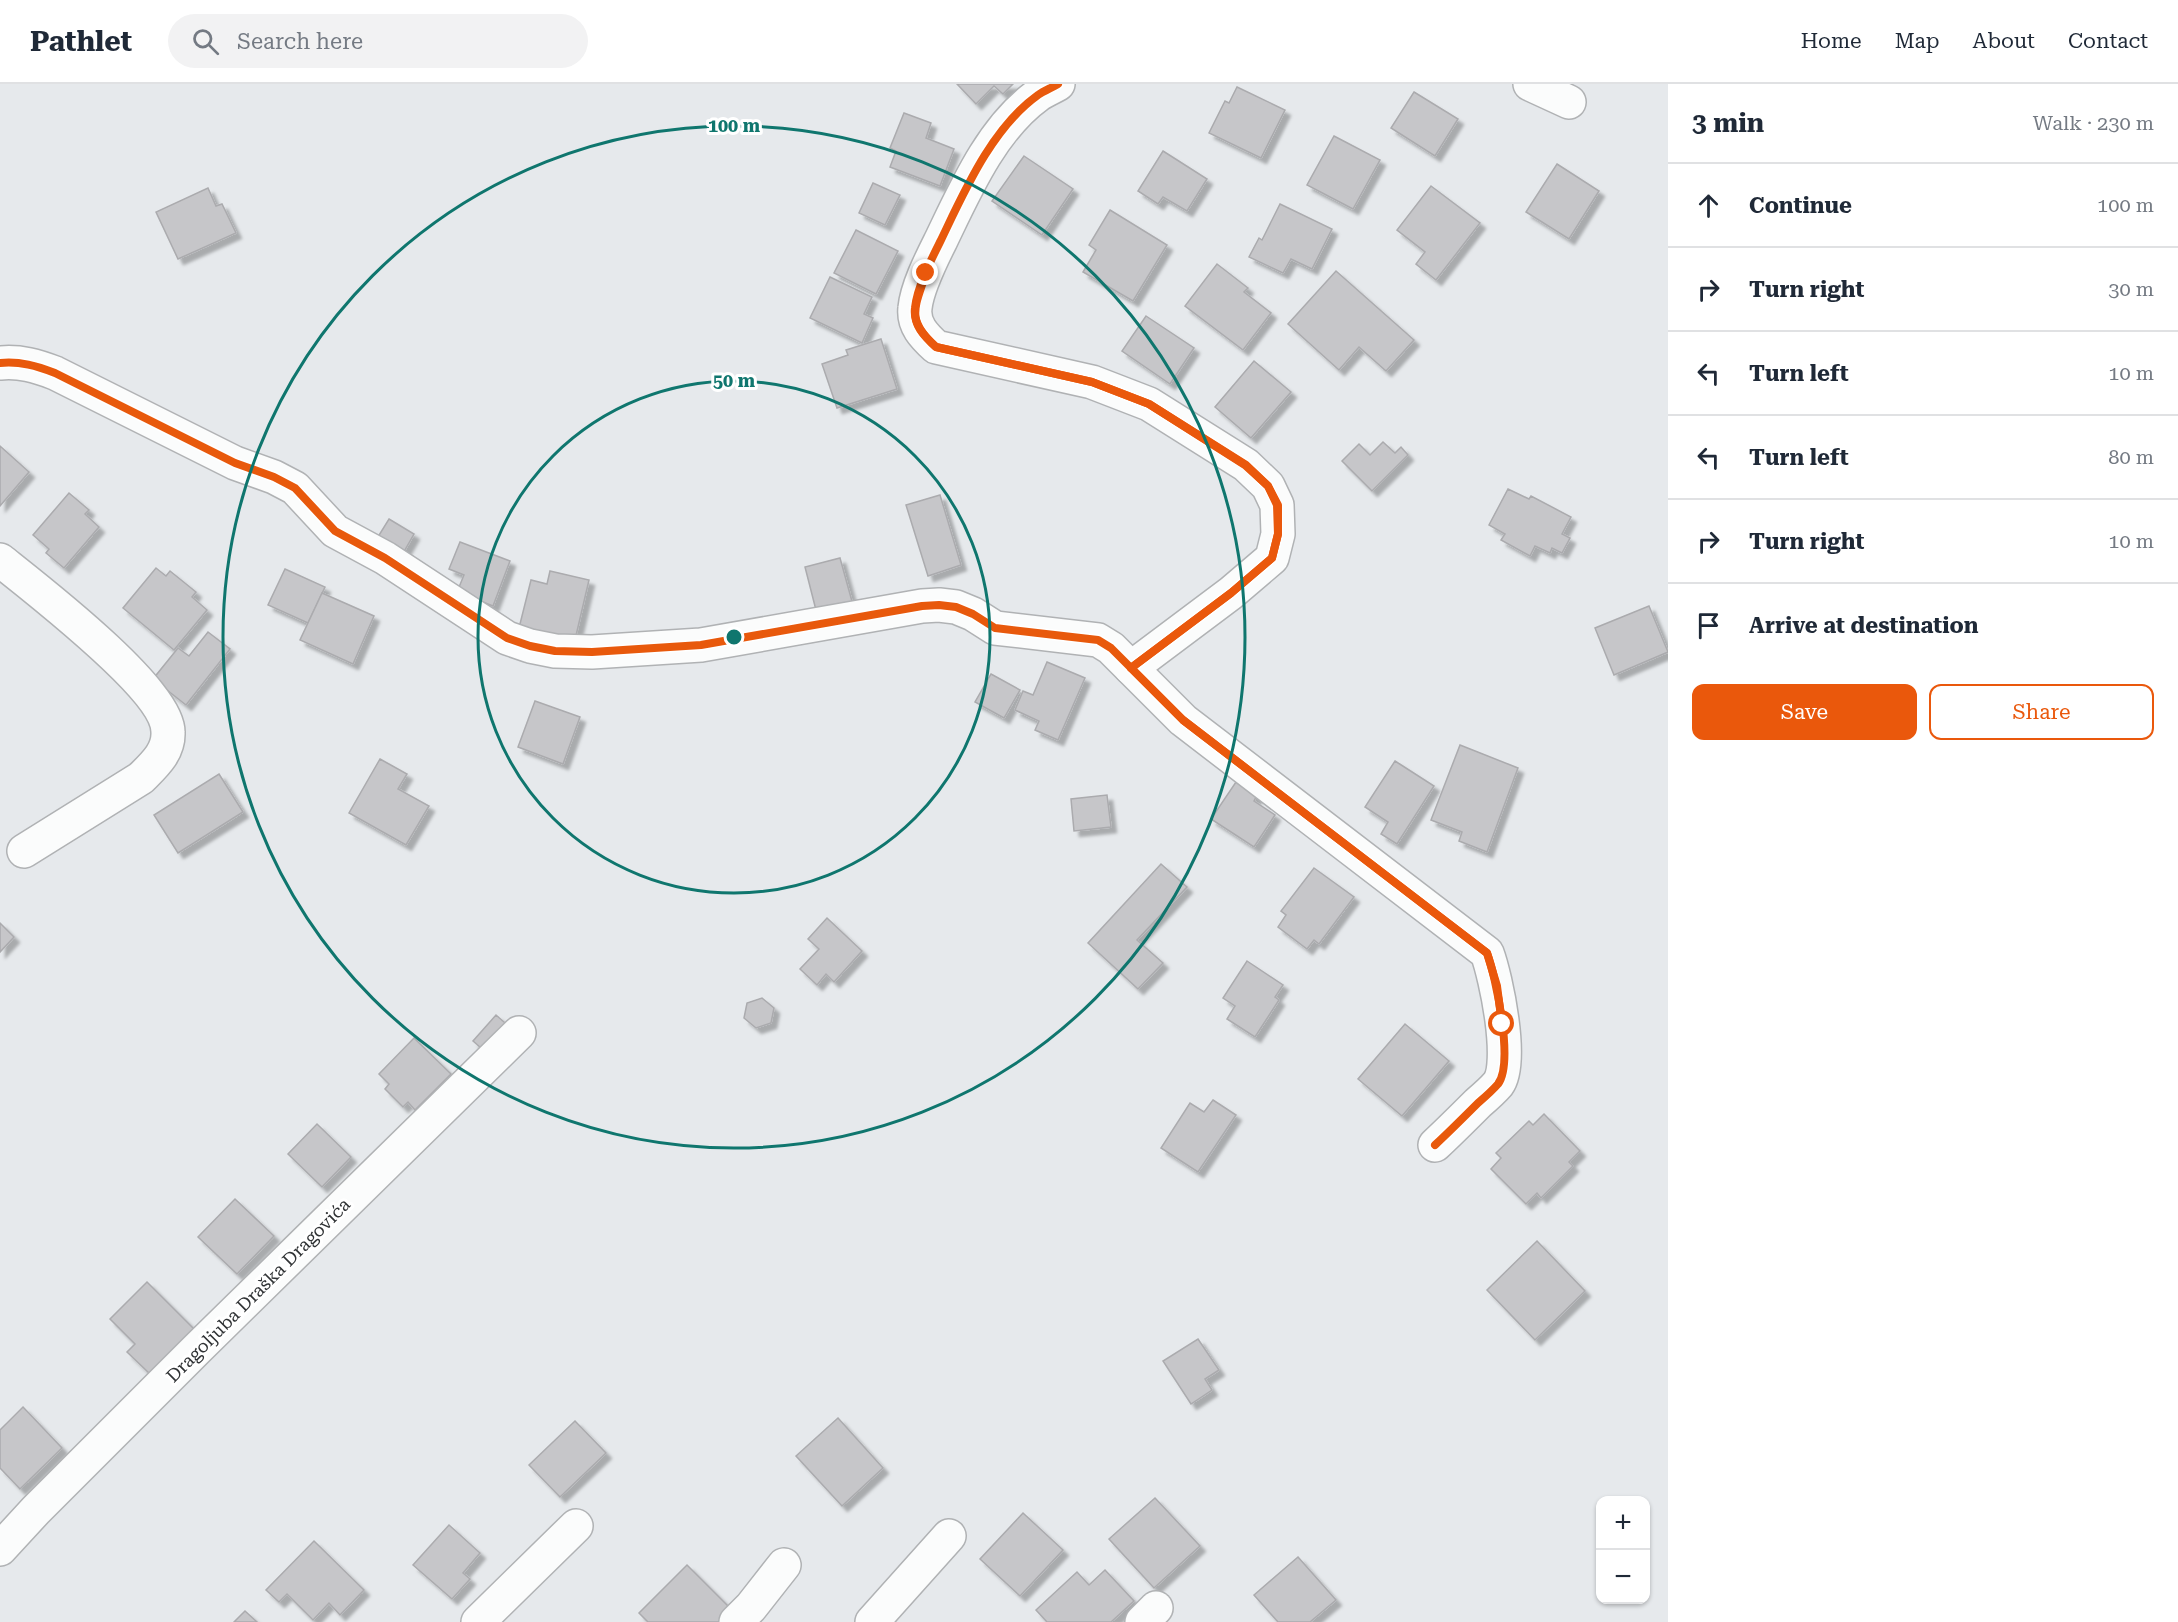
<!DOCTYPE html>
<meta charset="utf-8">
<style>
:root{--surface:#fff;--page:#f2f2f3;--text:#1f2937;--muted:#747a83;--line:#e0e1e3;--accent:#ea580c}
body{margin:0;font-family:"Roboto Serif",serif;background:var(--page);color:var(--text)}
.controls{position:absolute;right:18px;bottom:18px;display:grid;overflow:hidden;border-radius:12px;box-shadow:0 2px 4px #0004}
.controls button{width:54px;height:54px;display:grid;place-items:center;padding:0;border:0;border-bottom:2px solid var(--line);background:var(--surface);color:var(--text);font:30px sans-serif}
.stop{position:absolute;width:18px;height:18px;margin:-14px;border:4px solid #ea580c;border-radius:50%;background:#fff}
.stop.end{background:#ea580c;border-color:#fff;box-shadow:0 2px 6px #0008}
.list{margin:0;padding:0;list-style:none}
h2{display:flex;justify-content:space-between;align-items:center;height:78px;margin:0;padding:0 24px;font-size:26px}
h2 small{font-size:20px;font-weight:400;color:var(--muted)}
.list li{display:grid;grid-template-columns:39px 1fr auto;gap:18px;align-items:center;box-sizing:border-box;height:84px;padding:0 24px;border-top:2px solid var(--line)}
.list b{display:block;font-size:22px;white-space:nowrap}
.list em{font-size:20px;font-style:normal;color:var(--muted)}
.actions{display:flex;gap:12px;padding:18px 24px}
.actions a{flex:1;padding:14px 0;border:2px solid var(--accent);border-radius:12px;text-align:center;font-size:21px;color:var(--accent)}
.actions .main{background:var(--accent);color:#fff}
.icon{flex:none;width:33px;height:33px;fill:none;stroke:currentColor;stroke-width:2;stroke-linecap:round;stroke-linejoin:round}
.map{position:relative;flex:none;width:1668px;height:1538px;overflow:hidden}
header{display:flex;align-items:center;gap:36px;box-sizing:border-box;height:84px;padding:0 30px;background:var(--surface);border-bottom:2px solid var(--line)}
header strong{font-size:28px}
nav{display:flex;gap:33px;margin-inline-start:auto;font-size:21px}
.search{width:420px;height:54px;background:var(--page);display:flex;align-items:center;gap:15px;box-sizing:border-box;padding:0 21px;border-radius:33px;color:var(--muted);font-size:22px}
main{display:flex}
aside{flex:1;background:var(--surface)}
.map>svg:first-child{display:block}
</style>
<header>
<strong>Pathlet</strong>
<div class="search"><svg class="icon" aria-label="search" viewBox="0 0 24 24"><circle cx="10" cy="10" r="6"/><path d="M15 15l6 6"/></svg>Search here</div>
<nav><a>Home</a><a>Map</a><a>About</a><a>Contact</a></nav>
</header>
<main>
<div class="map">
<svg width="1668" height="1538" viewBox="0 0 1668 1538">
<defs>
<filter id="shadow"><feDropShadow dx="5.5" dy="5.5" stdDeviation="1.5" flood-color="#0004"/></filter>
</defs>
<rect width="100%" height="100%" fill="#e6e9ec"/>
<g fill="#c6c6c9" stroke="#ababae" stroke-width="1.5" filter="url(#shadow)">
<polygon points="957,0 1013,0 1003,10 994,2 976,20"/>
<polygon points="1237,3 1285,26 1261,74 1209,49 1225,17 1229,19"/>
<polygon points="1414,8 1458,35 1435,72 1391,44"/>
<polygon points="904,29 931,39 926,54 954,65 940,102 890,83 896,67 890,64"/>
<polygon points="1334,52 1380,76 1353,125 1307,101"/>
<polygon points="1163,67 1207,95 1187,127 1163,113 1158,120 1138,107"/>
<polygon points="1024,72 1073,105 1042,151 992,117"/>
<polygon points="1557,80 1599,107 1569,155 1526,128"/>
<polygon points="873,99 900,111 885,141 859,129"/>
<polygon points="1431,102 1480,139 1436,196 1416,180 1425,168 1397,146"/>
<polygon points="208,104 216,122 222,120 236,149 178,175 156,128"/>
<polygon points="1280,120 1332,145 1312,185 1291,175 1283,189 1249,173 1259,154 1262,156"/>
<polygon points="1110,126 1167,161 1133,217 1083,188 1096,166 1089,161"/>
<polygon points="856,146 898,167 876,210 834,189"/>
<polygon points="1217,180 1248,204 1244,208 1271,229 1243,266 1185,222"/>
<polygon points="1336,187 1414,256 1386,287 1359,263 1339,286 1288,240"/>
<polygon points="830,193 872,213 864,230 873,234 862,259 810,234"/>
<polygon points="1146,232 1194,264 1170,300 1122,267"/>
<polygon points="881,255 897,305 837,324 822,280 848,271 846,266"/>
<polygon points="1254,277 1291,308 1251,354 1215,323"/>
<polygon points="1383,358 1395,369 1401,363 1408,371 1372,407 1342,377 1359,360 1370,371"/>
<polygon points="0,362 29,388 0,422"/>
<polygon points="1508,405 1529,415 1531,412 1571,433 1562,450 1570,454 1562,469 1552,464 1550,469 1535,462 1530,472 1501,456 1505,450 1489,441"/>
<polygon points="69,409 89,426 85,430 99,443 64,484 46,469 49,465 33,451"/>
<polygon points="940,411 961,481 928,492 906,421"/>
<polygon points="389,435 414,450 402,471 376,456"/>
<polygon points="460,458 510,477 493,522 457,508 464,491 449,485"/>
<polygon points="840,474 853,521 817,530 805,483"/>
<polygon points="156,484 166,492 170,487 196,508 192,513 207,526 174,566 123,524"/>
<polygon points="285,485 325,503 308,539 268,521"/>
<polygon points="550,487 589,496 574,560 518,548 531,496 547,500"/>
<polygon points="322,509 374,532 353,580 300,556"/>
<polygon points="1649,522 1668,568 1614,591 1595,544"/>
<polygon points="208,548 230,565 186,621 153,595 178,564 189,572"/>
<polygon points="1047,578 1085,594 1058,656 1035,646 1039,637 1015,626 1023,607 1033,611"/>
<polygon points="991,590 1020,606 1004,634 975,618"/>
<polygon points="535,617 580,633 563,680 518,663"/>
<polygon points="1460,661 1518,684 1487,768 1459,757 1462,748 1431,736"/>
<polygon points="380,675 407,690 398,705 429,722 406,761 349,729"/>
<polygon points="1395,677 1434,702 1397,760 1381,750 1388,738 1365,723"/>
<polygon points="219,690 243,728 178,769 154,731"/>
<polygon points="1236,698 1257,711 1254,717 1275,731 1254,763 1211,735"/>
<polygon points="1107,711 1111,743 1074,747 1071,715"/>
<polygon points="1161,780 1187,803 1137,856 1163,879 1138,905 1088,859"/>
<polygon points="1314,784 1354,813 1319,860 1314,856 1307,865 1278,843 1286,831 1281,827"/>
<polygon points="827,834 862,867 834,898 826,890 817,901 800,885 819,865 808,855"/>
<polygon points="0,839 14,853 0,868"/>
<polygon points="1247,877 1283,901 1275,913 1279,916 1255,953 1227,935 1235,922 1223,914"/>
<polygon points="762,914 774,924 771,939 756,944 744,934 747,919"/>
<polygon points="496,931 512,945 489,971 473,957"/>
<polygon points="1405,940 1449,977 1402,1032 1358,995"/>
<polygon points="414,954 451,990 415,1026 408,1018 403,1023 385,1005 389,1000 379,990"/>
<polygon points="1213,1016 1236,1031 1198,1088 1161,1064 1190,1019 1204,1028"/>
<polygon points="1544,1030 1580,1067 1569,1078 1573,1082 1541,1114 1537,1109 1526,1120 1491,1085 1501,1074 1496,1069 1529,1037 1533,1041"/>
<polygon points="317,1040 351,1073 322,1103 288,1070"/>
<polygon points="235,1115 274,1152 237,1190 198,1153"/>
<polygon points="1537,1157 1585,1207 1535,1256 1487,1206"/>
<polygon points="147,1198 194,1245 150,1290 127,1268 135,1260 110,1235"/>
<polygon points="1198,1255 1219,1286 1205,1295 1212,1306 1191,1320 1163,1277"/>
<polygon points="23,1323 62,1364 20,1405 0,1384 0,1346"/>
<polygon points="838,1334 883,1384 842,1422 796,1372"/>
<polygon points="575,1337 606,1369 560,1413 529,1381"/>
<polygon points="1155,1414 1200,1462 1154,1504 1109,1455"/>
<polygon points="1023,1429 1063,1466 1020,1512 980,1475"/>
<polygon points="449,1441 480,1469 463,1489 470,1495 452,1515 413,1481"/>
<polygon points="314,1457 364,1506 340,1531 329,1519 313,1536 287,1510 279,1518 266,1506"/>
<polygon points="1298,1473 1336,1516 1310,1538 1278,1538 1254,1511"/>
<polygon points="687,1481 737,1531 730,1538 648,1538 639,1529"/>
<polygon points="1105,1486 1134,1517 1111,1538 1047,1538 1036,1526 1077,1488 1089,1501"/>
<polygon points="245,1527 257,1538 234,1538"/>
</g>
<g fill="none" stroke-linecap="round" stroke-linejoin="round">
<defs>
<g id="minor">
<path d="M 1058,0 C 1051,4 1044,7 1038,11 C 992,44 965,106 941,156 C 932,174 917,203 915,224 C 913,241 924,252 936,263 L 1092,298 L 1149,320 L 1246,381 L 1268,402 L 1277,421 L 1278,450 L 1272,474 L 1231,509 L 1131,584"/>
<polyline points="1530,0 1569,18"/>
<path d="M 0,279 C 20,277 37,282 55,289 L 235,379 L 274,393 L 295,404 L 335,447 L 385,474 L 507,554 L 530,562 L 555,567 L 592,568 L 701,561 L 922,522 L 939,521 L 956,523 L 973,530 L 995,544 L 1098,556 L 1111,564 L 1183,636 L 1487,869 C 1496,893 1514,979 1498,1000 C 1492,1007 1485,1013 1478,1019 C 1464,1033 1450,1047 1435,1061"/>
<path d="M 0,476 C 35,504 168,606 168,648 C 169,668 154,681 141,694 L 24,767"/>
<polyline points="0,1465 36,1426 197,1265 519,949"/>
<polyline points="478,1538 576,1442"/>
<polyline points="736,1538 751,1523 784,1481"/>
<polyline points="872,1538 949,1452"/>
<polyline points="1142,1538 1156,1524"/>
</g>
</defs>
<use href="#minor" stroke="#b0b2b4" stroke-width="36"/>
<use href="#minor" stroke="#fbfcfc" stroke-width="33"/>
<defs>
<g id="cycleway">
<path d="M 1058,0 C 1051,4 1044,7 1038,11 C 992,44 965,106 941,156 C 932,174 917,203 915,224 C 913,241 924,252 936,263 L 1092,298 L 1149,320 L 1246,381 L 1268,402 L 1277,421 L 1278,450 L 1272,474 L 1231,509 L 1131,584"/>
<path d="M 0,279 C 20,277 37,282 55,289 L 235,379 L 274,393 L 295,404 L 335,447 L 385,474 L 507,554 L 530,562 L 555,567 L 592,568 L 701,561 L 922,522 L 939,521 L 956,523 L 973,530 L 995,544 L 1098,556 L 1111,564 L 1183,636 L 1487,869 C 1496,893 1514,979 1498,1000 C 1492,1007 1485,1013 1478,1019 C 1464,1033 1450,1047 1435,1061"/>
</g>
</defs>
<use href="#cycleway" stroke="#fff" stroke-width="11"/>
<use href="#cycleway" stroke="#e8590c" stroke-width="8"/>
</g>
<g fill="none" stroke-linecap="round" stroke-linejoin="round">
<path stroke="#ea580c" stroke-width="8" d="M 926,189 C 915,224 905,235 936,263 L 1092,298 L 1149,320 L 1245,381 L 1268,402 L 1278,421 L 1278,450 L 1272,474 L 1231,509 L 1131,584 L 1183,636 L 1487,869 L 1497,902 L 1502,940"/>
</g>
<g fill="none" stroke="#0f766e" stroke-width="3">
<circle cx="734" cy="553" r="256"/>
<circle cx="734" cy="553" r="511"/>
</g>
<g text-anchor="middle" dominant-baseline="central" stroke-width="6" stroke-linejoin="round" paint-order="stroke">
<g font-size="18" fill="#2f3234" stroke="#fff">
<text transform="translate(258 1206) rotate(-45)">Dragoljuba Draška Dragovića</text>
</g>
</g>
<circle cx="734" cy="553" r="9" fill="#0f766e" stroke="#fff" stroke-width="3"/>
<g font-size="18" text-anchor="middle" font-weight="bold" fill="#0f766e" stroke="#fff" stroke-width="6" stroke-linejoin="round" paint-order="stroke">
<text x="734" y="48">100 m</text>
<text x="734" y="303">50 m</text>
</g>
</svg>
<div class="controls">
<button>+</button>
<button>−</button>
</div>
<div class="stop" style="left:1502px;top:940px"></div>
<div class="stop end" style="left:926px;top:189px"></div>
</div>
<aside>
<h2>3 min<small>Walk · 230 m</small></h2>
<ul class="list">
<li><svg class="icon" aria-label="ahead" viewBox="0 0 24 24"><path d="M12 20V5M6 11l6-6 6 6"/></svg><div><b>Continue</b></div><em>100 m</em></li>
<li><svg class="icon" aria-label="right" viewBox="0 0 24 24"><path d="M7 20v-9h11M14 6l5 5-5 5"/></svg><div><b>Turn right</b></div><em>30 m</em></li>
<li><svg class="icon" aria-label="left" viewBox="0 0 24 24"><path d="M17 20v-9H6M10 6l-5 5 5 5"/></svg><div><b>Turn left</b></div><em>10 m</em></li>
<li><svg class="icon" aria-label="left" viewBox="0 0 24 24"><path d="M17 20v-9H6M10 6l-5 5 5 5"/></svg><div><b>Turn left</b></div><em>80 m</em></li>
<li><svg class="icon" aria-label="right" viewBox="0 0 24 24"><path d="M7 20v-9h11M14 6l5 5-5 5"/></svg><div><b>Turn right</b></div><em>10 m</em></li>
<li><svg class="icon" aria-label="arrive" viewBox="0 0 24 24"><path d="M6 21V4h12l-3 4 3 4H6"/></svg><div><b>Arrive at destination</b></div></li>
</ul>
<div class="actions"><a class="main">Save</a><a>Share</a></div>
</aside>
</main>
